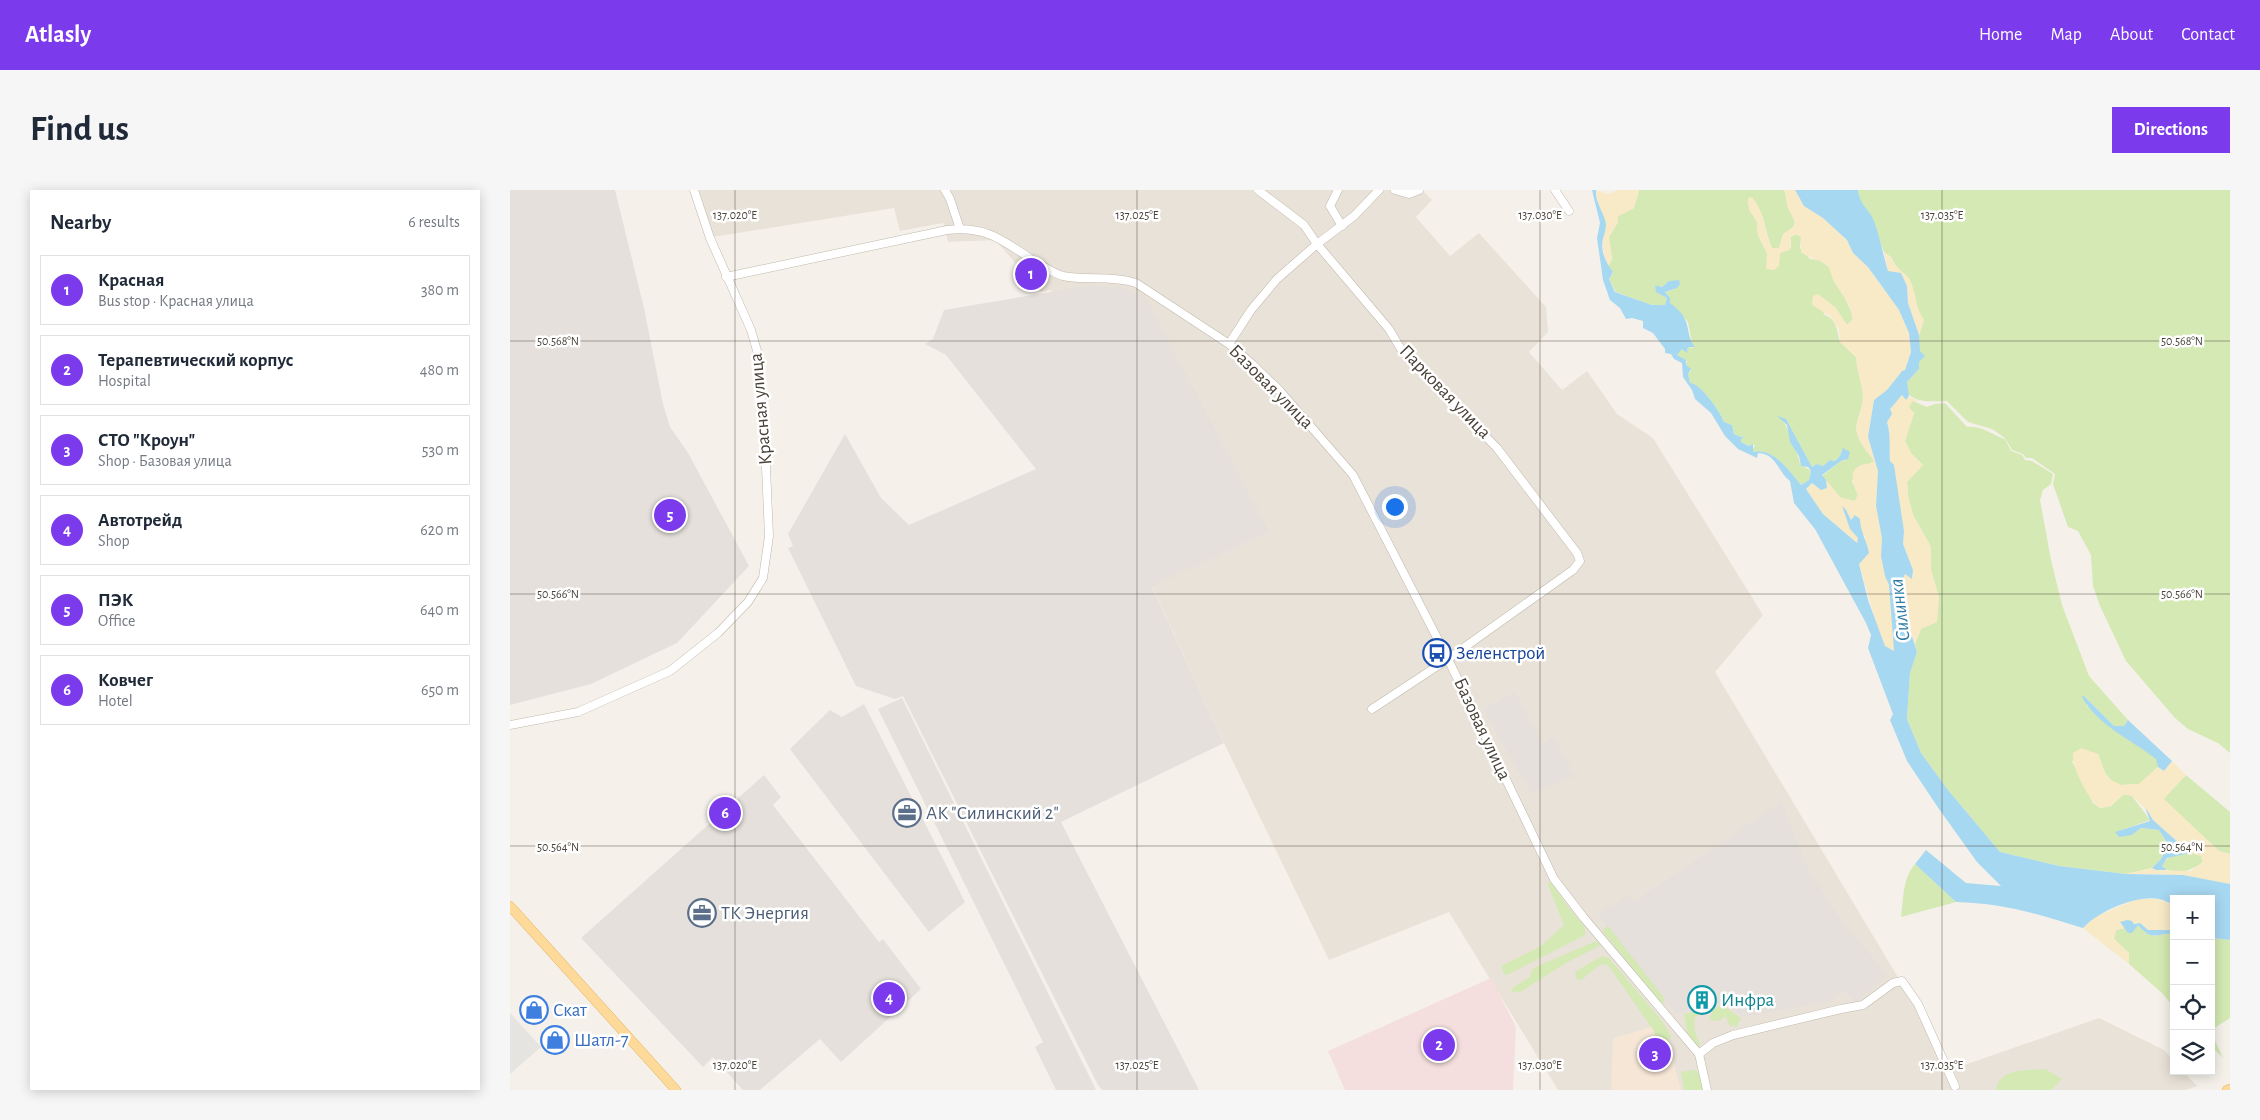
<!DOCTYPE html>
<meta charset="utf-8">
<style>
:root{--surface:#fff;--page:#f6f6f7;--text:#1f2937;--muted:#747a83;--line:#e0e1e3;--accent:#7c3aed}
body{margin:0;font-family:"Alegreya Sans",sans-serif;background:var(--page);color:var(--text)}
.controls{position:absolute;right:15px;bottom:15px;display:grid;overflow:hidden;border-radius:0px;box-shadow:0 2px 12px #0003}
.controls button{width:45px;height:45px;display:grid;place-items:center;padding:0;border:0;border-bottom:1px solid var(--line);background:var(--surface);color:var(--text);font:25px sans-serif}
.you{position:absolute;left:884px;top:316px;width:18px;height:18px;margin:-12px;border:4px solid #fff;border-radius:50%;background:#1a73e8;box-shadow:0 0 0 8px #1a73e833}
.badge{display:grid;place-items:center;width:32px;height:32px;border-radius:50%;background:var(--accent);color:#fff;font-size:16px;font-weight:700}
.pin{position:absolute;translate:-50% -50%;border:2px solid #fff;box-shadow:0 1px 5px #0006}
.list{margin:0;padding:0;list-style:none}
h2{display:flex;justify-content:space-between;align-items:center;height:65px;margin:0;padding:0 20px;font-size:21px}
h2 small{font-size:16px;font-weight:400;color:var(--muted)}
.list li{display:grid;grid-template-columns:32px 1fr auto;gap:15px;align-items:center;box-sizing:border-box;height:70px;margin:0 10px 10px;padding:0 10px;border:1px solid var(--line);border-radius:0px}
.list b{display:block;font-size:19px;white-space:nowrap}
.list p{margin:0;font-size:16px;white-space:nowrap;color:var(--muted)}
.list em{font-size:16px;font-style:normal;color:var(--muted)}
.icon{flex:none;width:28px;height:28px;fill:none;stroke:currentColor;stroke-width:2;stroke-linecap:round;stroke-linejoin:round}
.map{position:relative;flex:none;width:1720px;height:900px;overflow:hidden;border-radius:0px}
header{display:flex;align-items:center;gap:30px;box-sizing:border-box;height:70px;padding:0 25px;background:var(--accent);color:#fff}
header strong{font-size:24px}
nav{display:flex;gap:28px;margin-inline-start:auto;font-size:18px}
.intro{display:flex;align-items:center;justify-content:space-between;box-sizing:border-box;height:120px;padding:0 30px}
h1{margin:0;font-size:35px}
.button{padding:12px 22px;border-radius:0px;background:var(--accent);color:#fff;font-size:18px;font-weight:700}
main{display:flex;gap:30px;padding:0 30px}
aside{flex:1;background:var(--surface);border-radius:0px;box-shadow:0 2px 12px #0003}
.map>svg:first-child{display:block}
</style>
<header>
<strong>Atlasly</strong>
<nav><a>Home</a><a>Map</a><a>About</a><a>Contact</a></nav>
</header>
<div class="intro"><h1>Find us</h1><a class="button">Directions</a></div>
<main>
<aside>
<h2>Nearby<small>6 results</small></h2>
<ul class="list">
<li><span class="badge">1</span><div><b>Красная</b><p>Bus stop · Красная улица</p></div><em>380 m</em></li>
<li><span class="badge">2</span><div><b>Терапевтический корпус</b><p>Hospital</p></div><em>480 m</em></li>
<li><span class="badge">3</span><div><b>СТО &quot;Кроун&quot;</b><p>Shop · Базовая улица</p></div><em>530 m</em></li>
<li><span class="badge">4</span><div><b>Автотрейд</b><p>Shop</p></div><em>620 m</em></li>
<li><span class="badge">5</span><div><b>ПЭК</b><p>Office</p></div><em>640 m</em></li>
<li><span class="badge">6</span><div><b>Ковчег</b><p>Hotel</p></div><em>650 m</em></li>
</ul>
</aside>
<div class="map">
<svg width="1720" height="900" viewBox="0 0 1720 900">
<rect width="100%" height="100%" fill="#f5f1ea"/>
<polygon fill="#e9e2d8" points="187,0 912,0 922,10 906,27 940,66 969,43 1036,117 1038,142 1019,162 1052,200 1077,181 1107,224 1143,248 1253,425 1205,482 1443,879 1589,828 1654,860 1664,871 1664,881 1673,881 1687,896 1676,900 1048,900 939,722 819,770 714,553 642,396 541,100 531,102 485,50 438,52 433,33 390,41 384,18 203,47"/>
<polygon fill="#f6e6d6" points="1145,836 1155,868 1162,866 1171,900 1101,900 1103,848"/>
<g fill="#e5e0db">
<polygon points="0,0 105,0 134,118 153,214 160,237 178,263 239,376 167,453 81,494 0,515"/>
<polygon points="576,96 611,97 635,106 759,341 642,397 714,553 551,632 689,900 592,900 588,895 393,506 385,509 346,496 278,358 283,356 278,344 335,244 371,308 399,335 526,279 436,165 415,154 423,149 434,120"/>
<polygon points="1005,502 1033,553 1044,546 1065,586 1021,604 973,519"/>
<polygon points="392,508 586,900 546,900 525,857 533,852 368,519"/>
<polygon points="354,514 455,712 419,742 280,559 320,520 332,527"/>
<polygon points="254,585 271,607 263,615 369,752 373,749 411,799 331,872 310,849 250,900 233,900 203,867 193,877 71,748"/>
<polygon points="1271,612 1298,678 1331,730 1378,785 1346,812 1334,801 1322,811 1233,827 1217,814 1210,813 1166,824 1087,723 1120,705 1124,711"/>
</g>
<polygon fill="#f5dfde" points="981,788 1006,837 1003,900 835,900 818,861"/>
<g fill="#d4e9b3">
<path d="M 1129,0 L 1274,0 C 1277,6 1276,14 1279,20 C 1287,35 1288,34 1273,44 L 1269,58 L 1262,58 C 1254,40 1256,21 1239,7 L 1238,14 L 1247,32 L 1248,45 L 1257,63 L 1270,63 L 1281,57 L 1281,47 L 1286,44 L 1291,47 L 1290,58 L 1300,69 L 1309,70 L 1319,77 L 1324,91 L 1333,103 L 1342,124 L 1342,130 L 1337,135 L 1325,117 L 1313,124 C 1328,130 1326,139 1330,152 L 1346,167 C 1347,179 1350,187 1352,198 C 1355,211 1350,221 1347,233 C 1343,247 1357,261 1365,271 L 1361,274 L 1351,275 L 1342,291 L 1348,305 L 1345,311 L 1331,308 L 1312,286 L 1331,271 L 1337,270 L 1332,260 L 1330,266 L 1325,271 L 1321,270 L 1313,276 L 1307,274 L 1302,277 L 1277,231 L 1272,230 C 1276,233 1290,269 1290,274 L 1301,281 L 1299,290 L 1291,295 C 1280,281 1263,257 1243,262 L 1241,260 L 1245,256 L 1243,254 L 1240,256 L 1231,252 L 1231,249 L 1235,246 L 1231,247 L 1224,244 L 1222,235 L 1214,232 C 1211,221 1190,194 1180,193 L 1178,184 L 1181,181 L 1176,175 L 1177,171 L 1167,165 L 1172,159 L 1178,161 L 1178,157 L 1183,158 L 1178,132 L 1160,113 L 1160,108 L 1155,102 L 1165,99 L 1170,93 L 1158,92 L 1152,97 L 1145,95 L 1150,104 L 1157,108 L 1155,115 L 1142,115 L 1106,102 L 1099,89 L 1103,83 L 1098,77 L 1102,69 L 1099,47 L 1108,32 L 1108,26 L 1124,18 Z"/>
<path d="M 1348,0 L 1720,0 L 1720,563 L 1708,553 L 1678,539 L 1665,528 L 1616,471 L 1590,416 L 1583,396 L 1581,365 L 1568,341 L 1558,337 L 1543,294 L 1545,284 L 1522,268 L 1516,268 L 1513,264 L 1502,260 L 1495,248 L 1482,239 L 1458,232 L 1437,211 C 1423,211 1408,214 1397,203 L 1397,192 L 1409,179 L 1409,145 L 1414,130 L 1407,120 L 1405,106 L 1399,89 L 1386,76 L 1381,67 L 1374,62 L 1359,22 L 1350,12 Z"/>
<path d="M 1403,211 L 1417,217 L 1425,214 L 1435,213 L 1457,237 C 1473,235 1481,245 1495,249 L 1501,261 L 1512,265 L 1515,270 L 1522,271 L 1543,284 L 1541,294 L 1533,300 L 1530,310 L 1541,370 L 1552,415 L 1579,486 L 1618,530 L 1614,536 L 1604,536 L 1574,506 L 1577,516 L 1647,569 L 1648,577 L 1629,594 L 1611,595 L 1602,591 L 1595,583 L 1588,564 L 1562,571 L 1583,613 L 1590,618 L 1601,616 L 1614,604 L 1622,606 L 1640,630 L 1606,642 L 1622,645 L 1631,638 L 1649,640 L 1658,654 L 1651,669 L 1642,678 L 1616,684 L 1549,676 L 1490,662 L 1438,600 L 1411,563 L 1397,529 L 1400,483 L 1407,462 L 1405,454 L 1411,439 L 1429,408 L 1421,380 L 1421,357 L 1403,325 L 1398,306 L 1397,292 L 1413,275 L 1401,263 L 1395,251 L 1404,223 L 1398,217 Z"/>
<polygon points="1676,585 1720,622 1720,664 1709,661 1653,609"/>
<path d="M 1684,662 L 1691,666 L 1693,672 C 1681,681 1665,687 1652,676 C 1659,663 1670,664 1684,662 Z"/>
<path d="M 1405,674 L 1446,712 L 1391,727 C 1394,707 1392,690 1405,674 Z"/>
<polygon points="1040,691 1058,717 1075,737 1075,745 997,785 994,784 991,776 1031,756 1054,735 1038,695"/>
<path d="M 1628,735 C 1643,753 1647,742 1664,744 L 1664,817 L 1652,803 L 1619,774 L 1619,763 L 1604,749 L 1606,740 Z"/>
<polygon points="1098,736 1155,809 1153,813 1150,812 1094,743 1093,739"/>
<polygon points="1701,748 1720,750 1720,828 1703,839 1702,844 1713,868 1701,856"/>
<polygon points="1086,751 1090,754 1089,756 1056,773 1010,802 1002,802 1001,799 1020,787 1022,780 1028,776"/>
<polygon points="1092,766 1099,768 1152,831 1161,846 1160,849 1147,850 1144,841 1098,775 1091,774 1071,790 1067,790 1065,782"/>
<polygon points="1213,816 1231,828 1226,837 1219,835 1216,826 1209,831 1199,830 1202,822 1198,822 1197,819"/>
<path d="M 1189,821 L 1191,823 L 1185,827 C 1183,837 1185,844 1190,854 L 1189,858 L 1178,847 L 1174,824 Z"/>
<path d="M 1535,879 L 1552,889 L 1541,900 L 1486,900 C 1490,877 1516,881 1535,879 Z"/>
<polygon points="1186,880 1189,883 1193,900 1174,900 1171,882"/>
</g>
<g fill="#f8eac7">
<path d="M 1086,0 L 1097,4 L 1108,0 L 1129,0 L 1124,18 L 1108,26 L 1108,32 L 1099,47 L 1102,69 L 1098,77 C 1094,67 1091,56 1094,46 Z"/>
<path d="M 1274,0 L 1285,0 L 1294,16 L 1313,28 L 1337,50 L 1343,63 L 1358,77 L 1389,120 L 1399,143 L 1401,162 L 1395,180 L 1392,181 L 1377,200 L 1364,210 L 1358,247 L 1368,281 L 1366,316 L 1372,348 L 1371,366 L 1375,386 L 1379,395 L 1385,461 L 1375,456 L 1368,439 L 1349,374 L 1356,347 L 1336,325 L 1340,339 L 1348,348 L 1347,353 L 1313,324 L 1296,299 L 1302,293 L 1311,300 L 1317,298 L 1316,290 L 1331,308 L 1345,311 L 1348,305 C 1343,295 1337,278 1353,275 C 1358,273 1360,274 1364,271 C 1357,261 1343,247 1347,233 C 1350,221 1355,211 1352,198 C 1350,187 1347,179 1346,167 L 1330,152 L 1329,139 L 1321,127 L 1302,115 L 1303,106 L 1308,104 L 1325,117 L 1337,135 L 1342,130 C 1343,115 1331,104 1324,92 C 1321,86 1321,78 1316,74 C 1308,68 1299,69 1291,62 L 1291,47 L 1286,44 L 1281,47 L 1280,60 L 1270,63 L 1269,76 L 1264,80 L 1256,79 L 1257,63 L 1248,45 L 1247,32 L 1239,20 L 1238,9 L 1242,7 C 1256,24 1253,40 1262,58 L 1269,58 L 1273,44 C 1288,34 1287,35 1279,20 C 1276,14 1277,6 1274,0 Z"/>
<path d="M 1374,62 C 1381,66 1382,71 1387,77 C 1390,81 1396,84 1399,88 C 1406,101 1405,117 1414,130 L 1409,145 L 1398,113 L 1397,96 L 1378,81 Z"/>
<path d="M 1392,204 L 1409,211 L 1409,212 L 1403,211 L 1399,217 L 1404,223 L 1395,251 L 1401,263 L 1413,275 L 1397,292 L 1398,306 L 1403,325 L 1421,357 L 1421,380 L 1429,408 L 1427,432 L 1411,439 L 1405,454 C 1398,432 1385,406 1395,384 L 1402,389 L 1403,380 L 1393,354 L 1394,341 L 1380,271 L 1378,248 L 1380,241 L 1377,232 L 1381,224 L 1380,219 Z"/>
<path d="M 1571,558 L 1588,564 L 1595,583 L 1602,591 L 1611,595 L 1629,594 L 1648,577 L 1654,581 L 1662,571 L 1676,585 L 1654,609 L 1709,661 L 1720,664 L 1720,694 L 1653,684 L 1616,684 L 1642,678 L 1646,680 L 1681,681 L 1693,672 L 1691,666 L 1680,663 L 1643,630 L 1635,618 L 1622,606 L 1614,604 L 1601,616 L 1590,618 C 1578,610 1561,576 1563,563 Z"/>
<polygon points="1627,709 1648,709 1664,715 1664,740 1638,740 1630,733 1610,733 1615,738 1606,740 1604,749 1619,763 1619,774 1573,738 1582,728"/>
</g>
<polygon fill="#e6e4e1" points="0,823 31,857 0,884"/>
<g fill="#a7d8f1">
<path d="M 1082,0 L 1086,0 C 1085,13 1094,22 1096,34 C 1096,39 1094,45 1093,49 C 1090,61 1096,73 1103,82 L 1099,89 L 1105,102 L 1142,115 L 1155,115 L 1157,108 L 1146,102 L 1145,95 L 1152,97 L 1159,91 L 1169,90 L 1170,94 L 1167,98 L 1155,102 L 1160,108 L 1160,113 C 1185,131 1173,142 1185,157 L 1178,157 L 1177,163 L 1172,159 L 1167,165 L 1176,170 L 1176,175 L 1181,179 L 1178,184 L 1180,193 C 1190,193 1211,222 1214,232 L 1222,235 L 1224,244 L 1231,247 L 1235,246 L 1231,249 L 1231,252 L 1239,256 L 1243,254 L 1243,262 C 1263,257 1280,281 1291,295 L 1299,290 L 1301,281 L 1298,277 L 1291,276 L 1289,266 L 1280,252 L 1277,235 L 1267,226 L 1276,229 L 1302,277 L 1307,274 L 1313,276 L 1320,270 L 1325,271 L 1330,266 L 1333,258 L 1340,262 L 1338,269 L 1331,271 L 1312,285 L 1316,290 L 1317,298 L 1311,300 L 1302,293 L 1296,299 L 1313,324 L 1347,353 L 1348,348 L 1340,339 L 1332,316 L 1336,320 L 1341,330 L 1345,325 L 1350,329 C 1350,341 1357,351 1359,363 L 1349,374 L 1358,410 L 1375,456 L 1384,461 L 1379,395 L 1375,386 L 1371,366 L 1372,348 L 1366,316 L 1368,281 L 1358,247 L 1364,210 L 1377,200 L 1392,181 L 1395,180 L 1401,162 L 1399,143 L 1389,120 L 1358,77 L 1343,63 L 1337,50 L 1313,28 L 1294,16 L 1285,0 L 1348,0 C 1350,16 1358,17 1364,31 C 1370,47 1373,65 1378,81 L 1391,83 L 1397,96 L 1398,113 L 1409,145 L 1410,161 L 1415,166 L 1409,172 L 1409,179 L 1397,192 L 1399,206 L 1396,210 L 1392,205 L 1380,219 L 1382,224 L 1377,232 C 1381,244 1379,258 1380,271 L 1384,275 L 1394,341 L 1393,354 L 1403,380 L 1402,389 L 1395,384 L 1392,391 L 1391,412 L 1407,462 L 1400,483 L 1397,529 L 1411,563 L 1438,600 L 1490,662 L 1549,676 L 1616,684 L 1673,685 L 1720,694 L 1720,750 L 1701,748 L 1701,709 L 1664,709 L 1664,715 C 1659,713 1654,710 1649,709 C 1627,704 1587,722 1573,738 C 1528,724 1493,713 1446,712 L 1405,674 L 1416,660 L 1456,693 L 1491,696 L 1467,672 L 1429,619 L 1397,571 L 1380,530 L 1383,524 L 1358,458 L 1361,445 L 1356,433 L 1305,339 L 1284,313 L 1280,291 C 1267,281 1267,264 1248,263 L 1247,268 L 1228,259 L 1215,246 L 1201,223 L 1185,209 L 1182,200 L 1173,187 L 1172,173 L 1164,169 L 1161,164 L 1155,163 L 1155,159 L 1143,143 L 1133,138 L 1133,131 L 1122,128 L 1116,129 L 1110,118 L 1100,110 L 1093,90 L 1087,48 L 1090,33 Z"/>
<path d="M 1573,505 L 1604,536 L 1614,536 L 1618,530 L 1662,571 L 1654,581 L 1648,577 L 1646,569 C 1622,550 1587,535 1572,507 Z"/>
<polygon points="1635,617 1643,630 1680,663 1657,668 1652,676 1657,680 1646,680 1642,678 1651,669 1658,654 1649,640 1631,638 1622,645 1609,647 1605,642 1640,631"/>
<path d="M 1617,730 L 1622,731 L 1624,734 L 1630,733 L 1638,740 L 1664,740 L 1664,744 C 1647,742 1643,753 1628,735 L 1622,743 L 1618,743 L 1610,732 Z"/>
</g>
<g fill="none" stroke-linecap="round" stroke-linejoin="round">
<defs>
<g id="minor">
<polyline points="435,0 440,9 450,39"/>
<polyline points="748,0 794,35 807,54 879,139 892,161 987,258 1067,363 1070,371 1063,380 938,469 862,519"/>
<polyline points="828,0 820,16 832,36"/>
<polyline points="885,0 899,4 909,0"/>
<polyline points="1045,0 1059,21"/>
<path d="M 216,87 L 437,40 C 479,35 495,53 529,74 C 536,78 545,84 553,86 C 576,91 600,85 626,93 L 719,154 L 742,174 L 770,201 L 843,285 L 938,469 L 1044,689 L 1074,728 L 1189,864 L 1197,900"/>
<polyline points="719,154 741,120 767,89 807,54 844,26 869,0"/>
<polyline points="0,535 68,522 160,481 208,443 238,412 253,388 259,346 255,255 248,164 241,140 200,48 184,0"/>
<polyline points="1189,864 1203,853 1223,845 1331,819 1353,815 1383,793 1392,791 1408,814 1445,896"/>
</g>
<g id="major">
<polyline points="0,716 166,900"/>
<polyline points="1717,900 1720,899"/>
</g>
</defs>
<use href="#minor" stroke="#c0b8ac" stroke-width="9"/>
<use href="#major" stroke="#e4b669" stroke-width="10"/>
<use href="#minor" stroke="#fff" stroke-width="8"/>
<use href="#major" stroke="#feda9a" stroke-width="9"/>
</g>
<path fill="none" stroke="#494138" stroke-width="1" stroke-opacity="0.45" d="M 225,0 L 225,900M 627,0 L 627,900M 1030,0 L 1030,900M 1432,0 L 1432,900M 0,151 L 1720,151M 0,404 L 1720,404M 0,656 L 1720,656"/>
<defs>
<symbol id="bus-ring" viewBox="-11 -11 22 22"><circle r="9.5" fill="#fff" stroke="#1a4fb4" stroke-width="1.5"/><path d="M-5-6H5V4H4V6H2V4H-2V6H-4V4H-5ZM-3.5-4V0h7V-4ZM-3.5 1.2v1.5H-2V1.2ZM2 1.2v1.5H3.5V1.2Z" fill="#1a4fb4"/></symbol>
<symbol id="office-ring" viewBox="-11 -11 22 22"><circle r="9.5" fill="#fff" stroke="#5c6f8a" stroke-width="1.5"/><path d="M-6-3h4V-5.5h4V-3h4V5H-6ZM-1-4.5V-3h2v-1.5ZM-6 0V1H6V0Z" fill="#5c6f8a"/></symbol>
<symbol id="building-ring" viewBox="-11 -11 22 22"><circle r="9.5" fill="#fff" stroke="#0f9aa8" stroke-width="1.5"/><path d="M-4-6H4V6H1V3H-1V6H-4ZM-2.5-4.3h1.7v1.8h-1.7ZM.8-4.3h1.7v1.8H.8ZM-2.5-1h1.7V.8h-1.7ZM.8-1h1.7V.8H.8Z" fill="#0f9aa8"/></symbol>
<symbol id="shop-ring" viewBox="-11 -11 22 22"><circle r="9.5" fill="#fff" stroke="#3f7fe0" stroke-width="1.5"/><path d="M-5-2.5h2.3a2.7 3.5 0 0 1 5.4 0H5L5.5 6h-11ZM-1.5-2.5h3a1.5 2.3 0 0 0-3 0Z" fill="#3f7fe0"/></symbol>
</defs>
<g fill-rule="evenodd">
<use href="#bus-ring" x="911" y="447" width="32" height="32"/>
<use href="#office-ring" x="381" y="607" width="32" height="32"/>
<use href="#office-ring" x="176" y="707" width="32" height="32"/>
<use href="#building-ring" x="1176" y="794" width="32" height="32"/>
<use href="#shop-ring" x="8" y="804" width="32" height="32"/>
<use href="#shop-ring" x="29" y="834" width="32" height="32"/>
</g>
<g text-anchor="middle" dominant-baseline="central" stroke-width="5" stroke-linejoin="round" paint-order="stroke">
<g font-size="19" fill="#494138" stroke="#fff">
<text transform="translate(761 197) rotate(45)">Базовая улица</text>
<text transform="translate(935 202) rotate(46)">Парковая улица</text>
<text transform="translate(251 219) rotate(-95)">Красная улица</text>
<text transform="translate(972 539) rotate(65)">Базовая улица</text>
</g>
<g font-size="19" fill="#164399" stroke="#fff" text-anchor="start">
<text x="946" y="463">Зеленстрой</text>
</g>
<g font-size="19" fill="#4e5e75" stroke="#fff" text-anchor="start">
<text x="416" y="623">АК "Силинский 2"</text>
<text x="211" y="723">ТК Энергия</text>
</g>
<g font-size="19" fill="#0d838f" stroke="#fff" text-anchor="start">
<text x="1211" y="810">Инфра</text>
</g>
<g font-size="19" fill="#366cbe" stroke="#fff" text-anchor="start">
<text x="43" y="820">Скат</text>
<text x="64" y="850">Шатл-7</text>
</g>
<g font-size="20" font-style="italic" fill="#2d7ba6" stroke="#fff">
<text transform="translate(1390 420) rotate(-97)">Силинка</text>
</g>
</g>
<g font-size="12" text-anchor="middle" fill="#494138" stroke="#fff" stroke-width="5" stroke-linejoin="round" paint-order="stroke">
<text x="225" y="29">137.020°E</text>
<text x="627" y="29">137.025°E</text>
<text x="1030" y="29">137.030°E</text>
<text x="1432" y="29">137.035°E</text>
<text x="48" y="155">50.568°N</text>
<text x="1672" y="155">50.568°N</text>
<text x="48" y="408">50.566°N</text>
<text x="1672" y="408">50.566°N</text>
<text x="48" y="661">50.564°N</text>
<text x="1672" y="661">50.564°N</text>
<text x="225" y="879">137.020°E</text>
<text x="627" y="879">137.025°E</text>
<text x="1030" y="879">137.030°E</text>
<text x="1432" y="879">137.035°E</text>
</g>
</svg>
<div class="controls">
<button>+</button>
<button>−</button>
<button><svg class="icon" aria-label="locate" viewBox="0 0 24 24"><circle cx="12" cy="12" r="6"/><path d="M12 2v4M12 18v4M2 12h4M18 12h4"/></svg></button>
<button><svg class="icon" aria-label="layers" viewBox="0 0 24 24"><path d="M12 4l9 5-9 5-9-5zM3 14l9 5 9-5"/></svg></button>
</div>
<div class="you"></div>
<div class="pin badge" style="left:521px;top:84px">1</div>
<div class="pin badge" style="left:929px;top:855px">2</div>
<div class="pin badge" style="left:1145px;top:864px">3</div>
<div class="pin badge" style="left:379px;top:808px">4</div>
<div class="pin badge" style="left:160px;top:325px">5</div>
<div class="pin badge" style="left:215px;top:623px">6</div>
</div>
</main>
